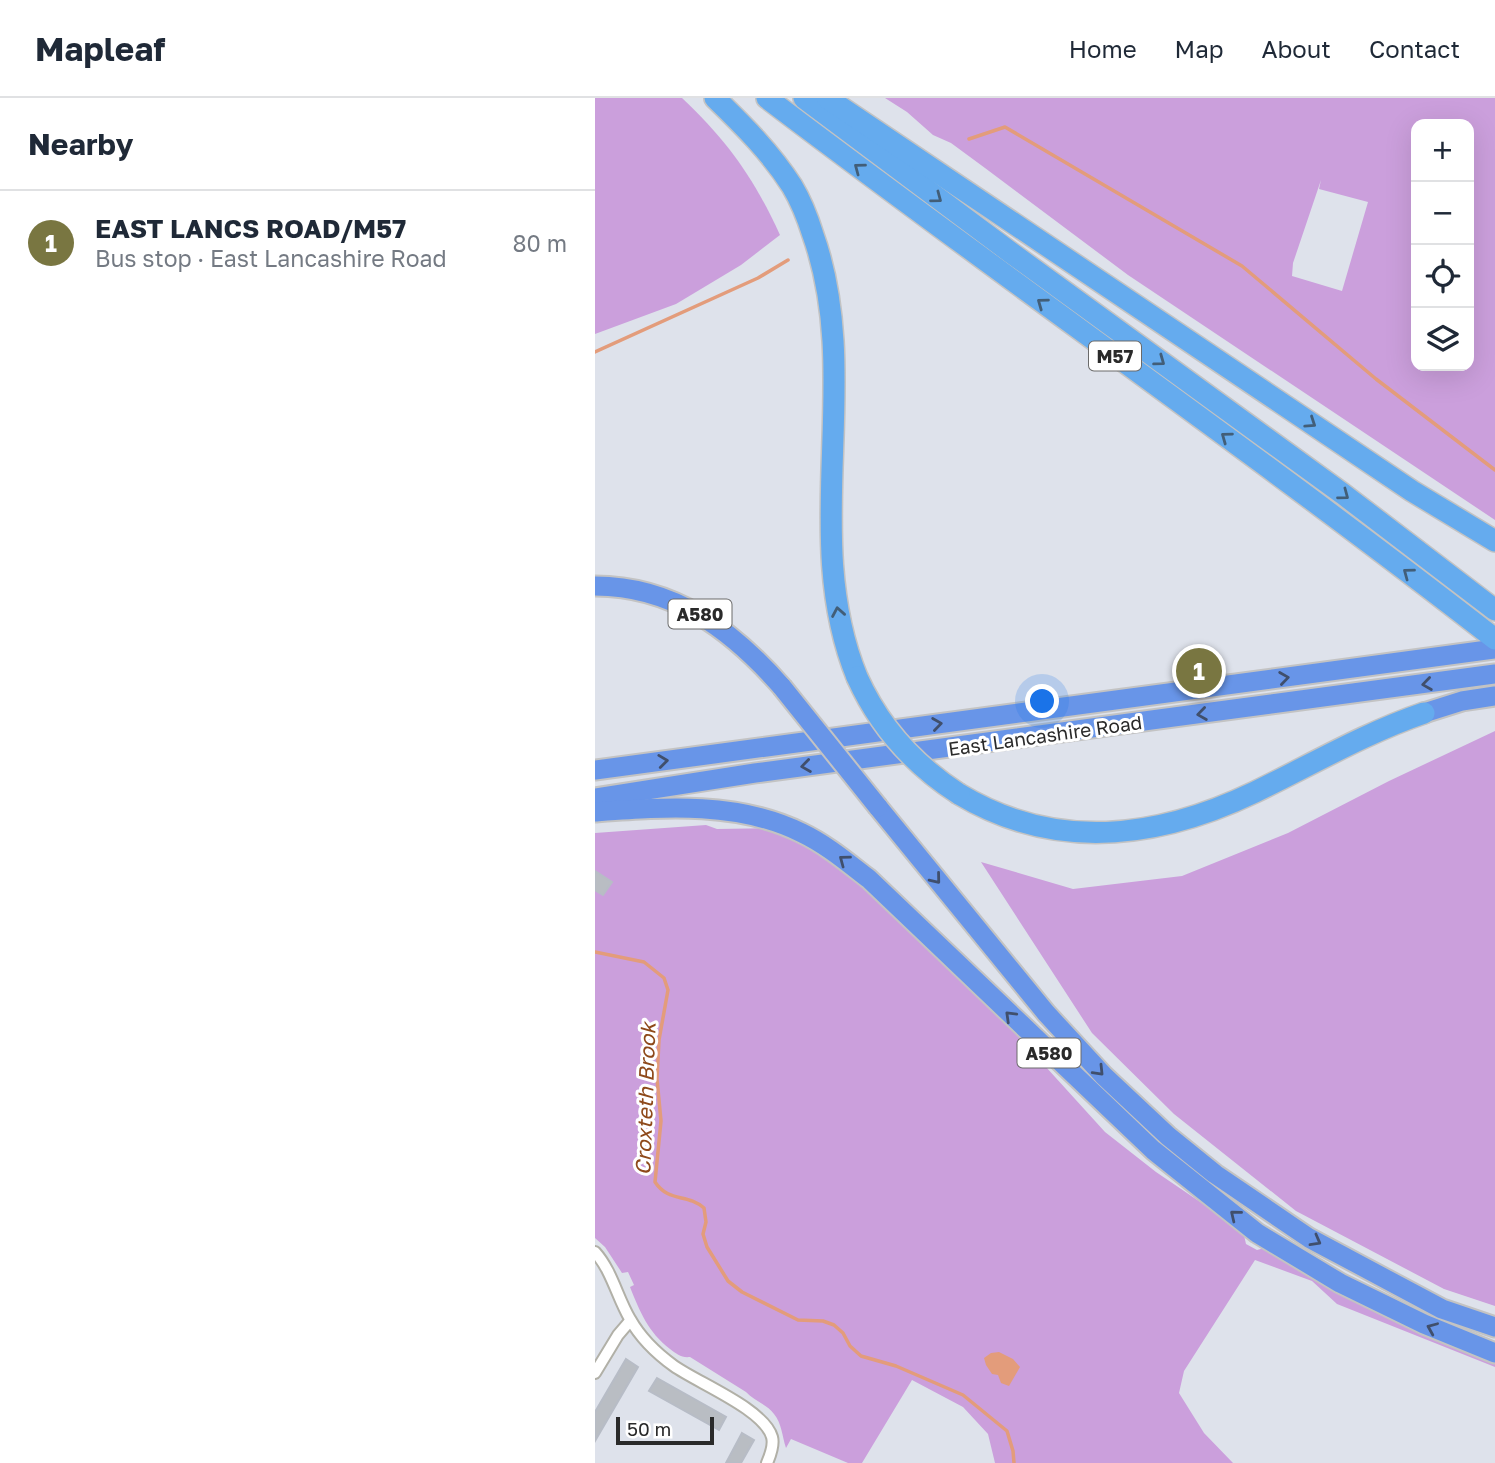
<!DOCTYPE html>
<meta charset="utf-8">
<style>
:root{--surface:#fff;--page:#f6f6f7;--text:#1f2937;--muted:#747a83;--line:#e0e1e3;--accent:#797641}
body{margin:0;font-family:"Golos Text",sans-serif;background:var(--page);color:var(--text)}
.controls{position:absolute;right:21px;top:21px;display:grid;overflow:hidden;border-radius:14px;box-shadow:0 7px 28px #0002}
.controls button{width:63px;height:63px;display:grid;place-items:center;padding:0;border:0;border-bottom:2px solid var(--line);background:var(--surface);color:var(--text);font:35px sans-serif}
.scale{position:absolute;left:21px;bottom:18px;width:98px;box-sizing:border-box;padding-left:7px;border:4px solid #2a2a2a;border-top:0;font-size:19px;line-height:24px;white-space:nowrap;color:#2a2a2a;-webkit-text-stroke:5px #fff;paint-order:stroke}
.you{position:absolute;left:448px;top:604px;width:24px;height:24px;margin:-18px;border:5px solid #fff;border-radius:50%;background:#1a73e8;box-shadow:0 0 0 10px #1a73e833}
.badge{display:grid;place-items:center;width:46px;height:46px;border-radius:50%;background:var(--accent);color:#fff;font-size:23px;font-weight:700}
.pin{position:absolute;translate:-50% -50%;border:4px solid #fff;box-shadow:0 2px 7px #0006}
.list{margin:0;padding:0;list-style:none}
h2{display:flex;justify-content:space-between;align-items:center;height:91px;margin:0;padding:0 28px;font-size:30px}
h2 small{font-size:23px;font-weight:400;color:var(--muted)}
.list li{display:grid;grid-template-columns:46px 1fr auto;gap:21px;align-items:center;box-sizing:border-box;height:105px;padding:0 28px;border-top:2px solid var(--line)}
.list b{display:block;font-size:26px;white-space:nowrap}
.list p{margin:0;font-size:23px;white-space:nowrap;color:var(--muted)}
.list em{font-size:23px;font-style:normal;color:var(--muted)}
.icon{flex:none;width:38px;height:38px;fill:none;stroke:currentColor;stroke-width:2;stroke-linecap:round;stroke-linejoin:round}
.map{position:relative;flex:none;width:900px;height:1365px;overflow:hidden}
header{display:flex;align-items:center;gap:42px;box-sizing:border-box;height:98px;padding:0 35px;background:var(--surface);border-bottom:2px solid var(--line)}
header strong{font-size:33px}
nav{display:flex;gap:38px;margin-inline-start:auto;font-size:24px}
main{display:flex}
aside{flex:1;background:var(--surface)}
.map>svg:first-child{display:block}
</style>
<header>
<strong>Mapleaf</strong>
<nav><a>Home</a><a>Map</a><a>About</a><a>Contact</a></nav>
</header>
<main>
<aside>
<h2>Nearby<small></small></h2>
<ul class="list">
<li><span class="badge">1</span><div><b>EAST LANCS ROAD/M57</b><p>Bus stop · East Lancashire Road</p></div><em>80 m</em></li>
</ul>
</aside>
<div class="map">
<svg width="900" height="1365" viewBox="0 0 900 1365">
<rect width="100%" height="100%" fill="#dee2eb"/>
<g fill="#cb9fdc" fill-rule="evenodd">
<path d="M 0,0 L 87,0 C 132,42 160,82 185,137 L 146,167 L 81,206 L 0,236 Z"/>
<path d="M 290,0 L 900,0 L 900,422 L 533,177 L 390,70 L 356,45 L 338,37 L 312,14 ZM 821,26 L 874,26 L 874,268 L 821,268 ZM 726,82 L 724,91 L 773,104 L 747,193 L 697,178 L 698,165 Z"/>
<polygon points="900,633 900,1208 849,1191 701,1113 579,1016 497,935 386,764 478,791 587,778 693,735 794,683"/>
<path d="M 111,727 L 122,731 L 179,730 L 231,758 L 276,795 L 411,925 L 510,1034 L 561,1074 L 648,1133 L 651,1146 L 662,1152 L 673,1149 L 900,1260 L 900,1269 L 742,1206 L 717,1183 L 660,1162 L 589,1273 L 584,1295 L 609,1335 L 638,1365 L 400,1365 L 393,1336 L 368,1309 L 317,1282 L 267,1365 L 253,1365 L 196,1341 L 191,1350 C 187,1338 187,1326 179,1316 C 172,1306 159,1303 151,1294 L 95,1259 C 86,1260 82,1256 75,1251 C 53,1234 45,1214 35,1189 L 39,1187 L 33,1174 L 27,1175 L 10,1149 L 0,1140 L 0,792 L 8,797 L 16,784 L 0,780 L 0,735 Z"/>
</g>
<polygon fill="#e39c7b" points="404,1254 418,1261 425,1269 414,1288 406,1285 403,1277 397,1276 391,1267 389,1260 396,1255"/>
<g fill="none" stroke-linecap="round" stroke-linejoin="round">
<g stroke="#e39c7b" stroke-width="3.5">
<polyline points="374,41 410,29 647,168 781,281 900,372"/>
<polyline points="0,254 163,180 193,162"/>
<path d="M 0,854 L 49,864 L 69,880 L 73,892 L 64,942 L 62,981 L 66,1023 L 60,1084 C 74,1105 92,1095 109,1110 L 111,1124 L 108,1136 L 112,1149 L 133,1183 L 147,1194 L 203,1222 L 228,1223 L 239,1227 L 248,1235 L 255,1248 L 266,1258 L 301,1268 L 368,1297 L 412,1333 L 418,1353 L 419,1365"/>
</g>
</g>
<g fill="#b9bdc3" stroke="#b7bcc6" stroke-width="2">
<polygon points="0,773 17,784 8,797 0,792"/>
<polygon points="31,1261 43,1269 0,1343 0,1314"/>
<polygon points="62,1280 131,1319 124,1332 54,1293"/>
<polygon points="147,1335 159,1342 146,1365 131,1365"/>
</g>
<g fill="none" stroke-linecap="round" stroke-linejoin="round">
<defs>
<g id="minor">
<path d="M 0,1154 C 17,1173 22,1199 35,1221 C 45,1239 61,1255 79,1268 C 103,1285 169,1311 177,1339 C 179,1346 175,1358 172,1365"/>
<polyline points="0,1275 23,1237 35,1223"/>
</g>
<g id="trunk">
<path d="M 0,488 C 79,488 137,532 187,589"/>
<polyline points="829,615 867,603 900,598"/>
<polyline points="0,672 900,551"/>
<polyline points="0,700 160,675 900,576"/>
<polyline points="283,709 451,915 509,978 573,1038 620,1076 714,1140 847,1211 900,1229"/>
<path d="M 0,714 C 69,709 143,703 207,735 C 232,747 253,765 274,781 L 558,1052 L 662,1135 L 745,1185 L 829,1226 L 900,1255"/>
</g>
<g id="motorway">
<path d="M 120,0 C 148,27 176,55 197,88 C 206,103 213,121 218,137 C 269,280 204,438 262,579"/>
<path d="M 172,0 C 413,183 661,355 900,541"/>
<polyline points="209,0 415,154 748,396 900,512"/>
<polyline points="232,0 817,393 900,443"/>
<path d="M 364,696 C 461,754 562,741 660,694 C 716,667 770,635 829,615"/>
</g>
</defs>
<use href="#minor" stroke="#b1b0a7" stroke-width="14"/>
<use href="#trunk" stroke="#c3c3c3" stroke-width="23"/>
<use href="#motorway" stroke="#c3c3c3" stroke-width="24"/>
<use href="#minor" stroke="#fff" stroke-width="10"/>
<use href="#trunk" stroke="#6895e8" stroke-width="19"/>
<use href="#motorway" stroke="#65abee" stroke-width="21"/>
<defs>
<polyline id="trunk-bridge" points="187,589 283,709"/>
<path id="motorway-bridge" d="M 262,579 C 284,628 319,667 364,696"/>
</defs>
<use href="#trunk-bridge" stroke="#c3c3c3" stroke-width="23" stroke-linecap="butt"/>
<use href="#motorway-bridge" stroke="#c3c3c3" stroke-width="24" stroke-linecap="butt"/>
<use href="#trunk-bridge" stroke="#6895e8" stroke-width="19"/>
<use href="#motorway-bridge" stroke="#65abee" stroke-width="21"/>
</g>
<defs><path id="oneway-chevron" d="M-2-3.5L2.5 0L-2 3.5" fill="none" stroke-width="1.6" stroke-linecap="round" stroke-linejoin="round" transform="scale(1.75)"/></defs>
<g stroke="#425e78">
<use href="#oneway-chevron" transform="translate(264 70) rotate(-143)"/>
<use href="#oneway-chevron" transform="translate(342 100) rotate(37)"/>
<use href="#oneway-chevron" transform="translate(447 205) rotate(-144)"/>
<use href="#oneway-chevron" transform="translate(565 263) rotate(36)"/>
<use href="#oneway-chevron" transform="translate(716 325) rotate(34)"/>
<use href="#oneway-chevron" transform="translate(631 339) rotate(-144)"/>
<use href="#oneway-chevron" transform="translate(749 397) rotate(37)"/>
<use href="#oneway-chevron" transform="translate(813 475) rotate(-143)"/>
<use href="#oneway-chevron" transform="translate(243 514) rotate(-100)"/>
</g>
<g stroke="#404f6c">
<use href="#oneway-chevron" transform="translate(689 580) rotate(-8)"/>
<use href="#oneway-chevron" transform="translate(832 586) rotate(172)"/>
<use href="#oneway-chevron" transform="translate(607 616) rotate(172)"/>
<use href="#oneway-chevron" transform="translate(342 626) rotate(-8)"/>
<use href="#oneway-chevron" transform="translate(68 663) rotate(-7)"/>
<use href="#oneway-chevron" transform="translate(211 668) rotate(172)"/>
<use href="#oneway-chevron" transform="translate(249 762) rotate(-143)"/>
<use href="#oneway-chevron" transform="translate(341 781) rotate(51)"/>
<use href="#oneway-chevron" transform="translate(415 918) rotate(-136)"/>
<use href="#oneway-chevron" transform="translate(504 973) rotate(46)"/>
<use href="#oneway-chevron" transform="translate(640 1117) rotate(-141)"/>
<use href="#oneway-chevron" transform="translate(721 1143) rotate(29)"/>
<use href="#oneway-chevron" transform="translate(837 1230) rotate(-157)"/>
</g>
<g text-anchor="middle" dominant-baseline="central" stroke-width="6" stroke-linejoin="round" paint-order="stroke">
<g fill="#fff" stroke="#6a6a6a" stroke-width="2">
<rect x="494" y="243.5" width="52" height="29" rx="5"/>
<rect x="73.5" y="501.5" width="63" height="29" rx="5"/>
<rect x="422.5" y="940.5" width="63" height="29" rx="5"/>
</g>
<g font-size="18" font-weight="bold" fill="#2a2a2a">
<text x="520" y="258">M57</text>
<text x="105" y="516">A580</text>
<text x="454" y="955">A580</text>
</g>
<g font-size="19" fill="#2a2a2a" stroke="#fff">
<text transform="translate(450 637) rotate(-8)">East Lancashire Road</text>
</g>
<g font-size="21" font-style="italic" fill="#8e491a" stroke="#fff">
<text transform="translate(50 1001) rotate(-88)">Croxteth Brook</text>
</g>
</g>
</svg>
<div class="controls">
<button>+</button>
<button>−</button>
<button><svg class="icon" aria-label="locate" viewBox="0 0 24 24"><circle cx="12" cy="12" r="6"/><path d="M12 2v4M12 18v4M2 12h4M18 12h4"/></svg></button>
<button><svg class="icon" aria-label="layers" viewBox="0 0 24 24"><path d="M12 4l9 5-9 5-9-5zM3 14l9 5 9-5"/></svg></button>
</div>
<div class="scale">50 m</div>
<div class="you"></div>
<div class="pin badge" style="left:604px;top:573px">1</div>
</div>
</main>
